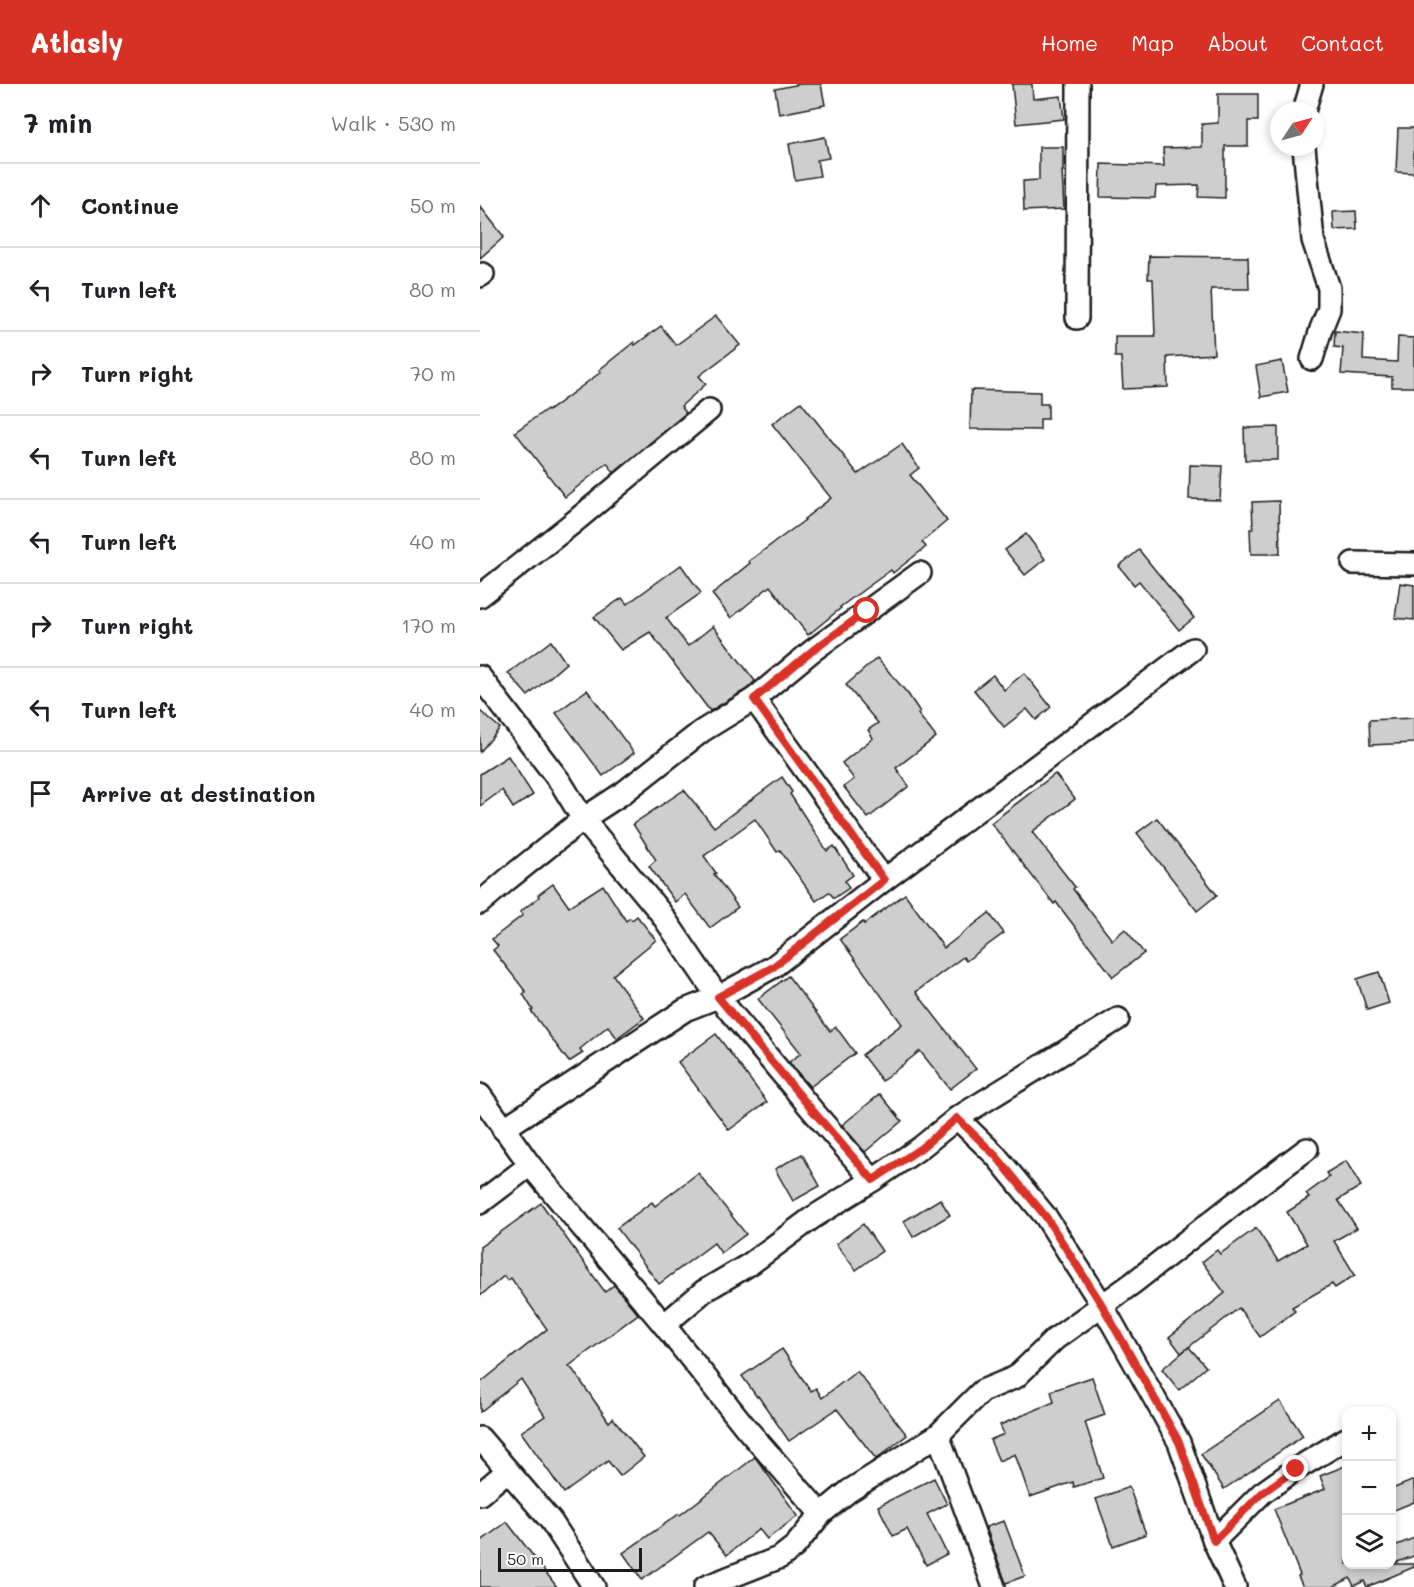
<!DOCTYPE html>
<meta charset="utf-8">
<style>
:root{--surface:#fff;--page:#f6f6f6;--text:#202124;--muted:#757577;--line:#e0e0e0;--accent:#d93025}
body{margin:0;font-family:Mali,sans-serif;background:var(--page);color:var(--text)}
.controls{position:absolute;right:18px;bottom:18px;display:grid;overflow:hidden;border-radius:12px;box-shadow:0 3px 9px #0003}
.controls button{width:54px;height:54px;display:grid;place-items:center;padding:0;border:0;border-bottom:2px solid var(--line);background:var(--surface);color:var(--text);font:30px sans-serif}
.compass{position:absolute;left:790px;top:18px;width:54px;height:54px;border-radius:50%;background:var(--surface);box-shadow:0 3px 9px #0003;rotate:54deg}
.scale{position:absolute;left:18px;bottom:15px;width:144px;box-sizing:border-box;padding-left:6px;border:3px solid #1c1c1c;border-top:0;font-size:16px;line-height:21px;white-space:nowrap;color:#1c1c1c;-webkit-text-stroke:4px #fff;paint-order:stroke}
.stop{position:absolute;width:18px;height:18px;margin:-14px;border:4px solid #d93025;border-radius:50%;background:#fff}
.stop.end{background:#d93025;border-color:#fff;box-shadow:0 2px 6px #0008}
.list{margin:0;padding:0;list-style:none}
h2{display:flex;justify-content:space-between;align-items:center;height:78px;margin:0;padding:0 24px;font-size:26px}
h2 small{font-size:20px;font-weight:400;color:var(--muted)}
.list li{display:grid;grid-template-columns:39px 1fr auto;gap:18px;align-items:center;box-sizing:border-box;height:84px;padding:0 24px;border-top:2px solid var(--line)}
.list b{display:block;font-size:22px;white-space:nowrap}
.list em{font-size:20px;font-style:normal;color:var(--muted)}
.icon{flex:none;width:33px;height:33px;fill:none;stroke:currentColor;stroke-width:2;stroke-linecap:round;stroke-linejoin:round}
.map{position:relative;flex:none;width:934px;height:1503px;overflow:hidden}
header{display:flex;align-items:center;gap:36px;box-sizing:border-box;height:84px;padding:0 30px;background:var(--accent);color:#fff}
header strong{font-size:28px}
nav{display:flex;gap:33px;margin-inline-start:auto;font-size:21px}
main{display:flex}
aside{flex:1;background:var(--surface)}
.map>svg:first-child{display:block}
</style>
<header>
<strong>Atlasly</strong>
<nav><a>Home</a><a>Map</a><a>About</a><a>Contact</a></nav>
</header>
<main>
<aside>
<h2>7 min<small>Walk · 530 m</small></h2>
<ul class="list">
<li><svg class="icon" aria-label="ahead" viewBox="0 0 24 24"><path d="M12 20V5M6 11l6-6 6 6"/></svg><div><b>Continue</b></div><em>50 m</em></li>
<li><svg class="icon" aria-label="left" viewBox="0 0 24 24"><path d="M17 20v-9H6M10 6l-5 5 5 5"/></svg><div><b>Turn left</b></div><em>80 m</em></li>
<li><svg class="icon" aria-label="right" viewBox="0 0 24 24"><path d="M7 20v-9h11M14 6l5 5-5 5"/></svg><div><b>Turn right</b></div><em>70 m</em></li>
<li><svg class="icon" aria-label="left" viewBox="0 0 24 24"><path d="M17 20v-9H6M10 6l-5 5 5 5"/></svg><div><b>Turn left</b></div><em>80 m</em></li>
<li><svg class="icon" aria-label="left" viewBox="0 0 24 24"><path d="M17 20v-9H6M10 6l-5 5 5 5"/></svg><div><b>Turn left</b></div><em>40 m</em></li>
<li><svg class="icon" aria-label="right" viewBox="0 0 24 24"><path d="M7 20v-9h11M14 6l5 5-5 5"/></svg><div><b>Turn right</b></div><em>170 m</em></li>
<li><svg class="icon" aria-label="left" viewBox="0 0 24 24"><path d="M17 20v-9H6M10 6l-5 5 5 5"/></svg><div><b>Turn left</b></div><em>40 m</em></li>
<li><svg class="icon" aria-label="arrive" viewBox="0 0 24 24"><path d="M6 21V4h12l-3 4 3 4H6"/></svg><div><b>Arrive at destination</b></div></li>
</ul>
</aside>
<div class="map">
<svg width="934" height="1503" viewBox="0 0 934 1503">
<rect width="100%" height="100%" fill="#fff"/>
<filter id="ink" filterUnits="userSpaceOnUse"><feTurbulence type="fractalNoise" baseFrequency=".0167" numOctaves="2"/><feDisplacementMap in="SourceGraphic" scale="12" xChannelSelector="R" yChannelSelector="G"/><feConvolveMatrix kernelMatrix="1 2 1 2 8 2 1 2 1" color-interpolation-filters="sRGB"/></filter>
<g filter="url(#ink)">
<g fill="#cecece" stroke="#1c1c1c" stroke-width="1.5">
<polygon points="320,0 341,0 345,21 299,30 295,5"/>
<polygon points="532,0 552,0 553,15 581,12 584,35 536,40"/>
<polygon points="738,10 778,10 778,37 768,37 768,62 745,62 745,114 718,113 719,101 676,102 675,114 620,113 621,80 684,82 683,64 722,63 722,40 738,39"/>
<polygon points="918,44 934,44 934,89 916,88"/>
<polygon points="345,53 349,74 337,76 340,92 315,96 309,60"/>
<polygon points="559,63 583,63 583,87 582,87 584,125 544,127 543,97 559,96"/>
<polygon points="0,122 24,153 0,174"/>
<polygon points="876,127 877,145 854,146 853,128"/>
<polygon points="669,172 768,173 769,205 731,205 734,270 687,273 688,303 643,305 641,273 635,273 635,252 675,252 673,195 668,195"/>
<polygon points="236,232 260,261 219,292 226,300 201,322 206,329 134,389 127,379 85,413 35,348 67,325 68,327 121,288 119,286 154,258 155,261 181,242 196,261"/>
<polygon points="855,247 884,250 883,276 917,278 918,253 934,254 934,303 912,303 912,293 861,290 863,264 854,263"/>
<polygon points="802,277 808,308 781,313 776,282"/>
<polygon points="491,306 560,308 560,320 568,320 568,335 560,335 560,346 490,345"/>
<polygon points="321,318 378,390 422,360 439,384 430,391 467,437 442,458 446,463 413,489 411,486 360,523 361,524 328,551 290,502 251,534 232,510 270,479 269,477 325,436 324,435 351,414 292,340"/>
<polygon points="798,343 798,376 765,376 764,344"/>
<polygon points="710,381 742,382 740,416 709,415"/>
<polygon points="799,417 800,470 771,470 770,445 773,445 772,418"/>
<polygon points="546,450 565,475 545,491 525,466"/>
<polygon points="659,466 714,534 699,546 659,497 654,501 639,482"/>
<polygon points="201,481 221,509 186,534 208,562 233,542 275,597 267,605 230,627 170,548 141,566 114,533 142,514 147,520"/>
<polygon points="920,499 934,501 934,536 915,534"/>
<polygon points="71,557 86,579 48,612 28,589"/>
<polygon points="397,574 428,610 440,628 438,630 456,653 416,684 429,702 388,734 364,703 374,695 362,679 393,654 388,646 398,639 366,601"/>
<polygon points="544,589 571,623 556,636 547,625 524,643 494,606 513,591 524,606"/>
<polygon points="107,606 154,669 123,692 76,629"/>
<polygon points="0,627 20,644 0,668"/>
<polygon points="934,634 934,659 890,661 889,636"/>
<polygon points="28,672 53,711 33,724 22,706 0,722 0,690"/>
<polygon points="575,690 595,715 552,748 595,803 593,805 632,856 645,845 664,869 633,893 576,818 574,820 511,739"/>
<polygon points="302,693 312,708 310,710 347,767 354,762 373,791 365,797 369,804 354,814 349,808 336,817 300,766 297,768 275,735 224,772 236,789 234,790 258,823 230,844 205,810 195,818 169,782 176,776 153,740 204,706 234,743"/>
<polygon points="677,734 737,811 717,827 657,749"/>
<polygon points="73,800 89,823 123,801 146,837 150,834 152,836 157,832 176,856 133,891 164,934 137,954 128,942 100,965 103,969 89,978 51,927 53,926 43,910 46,908 13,866 18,862 12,855 43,831 40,828 59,813 58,811"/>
<polygon points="425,810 464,864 509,829 524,849 486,877 483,873 436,908 496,985 470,1005 440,967 402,997 382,971 422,940 360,855 383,838 384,840"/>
<polygon points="899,888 909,919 887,926 877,895"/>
<polygon points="308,892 350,947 356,943 375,969 330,1003 309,978 321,969 278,915"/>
<polygon points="236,950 287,1018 249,1046 198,978"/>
<polygon points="400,1010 422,1037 385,1068 362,1041"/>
<polygon points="322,1070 340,1102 313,1117 295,1085"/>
<polygon points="866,1077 881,1102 858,1116 877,1144 854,1157 875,1191 855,1204 852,1200 812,1223 815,1227 780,1253 759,1224 701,1269 689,1253 745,1209 722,1178 737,1166 740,1170 776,1144 798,1177 827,1160 807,1128 829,1114 826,1110 849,1093 846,1089"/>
<polygon points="218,1089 266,1150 241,1169 234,1159 179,1200 137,1144 172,1118 175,1122"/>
<polygon points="460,1115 470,1131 433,1153 424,1137"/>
<polygon points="61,1119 125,1208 134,1201 158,1230 89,1282 93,1286 129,1338 133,1334 164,1373 140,1392 128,1377 84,1409 41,1348 65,1332 41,1295 0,1328 0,1299 67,1245 31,1194 27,1197 24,1192 0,1212 0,1163"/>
<polygon points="383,1140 402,1167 376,1186 356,1160"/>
<polygon points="709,1263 726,1283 699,1306 682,1285"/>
<polygon points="302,1265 331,1307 336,1304 342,1314 377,1287 427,1351 396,1375 357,1325 309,1357 278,1312 277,1313 262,1292"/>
<polygon points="612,1293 625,1331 605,1338 623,1394 594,1403 593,1398 550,1413 535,1370 519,1377 510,1356 524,1350 520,1341 574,1318 571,1307"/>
<polygon points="800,1317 823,1352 744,1405 721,1370"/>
<polygon points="275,1373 318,1432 287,1455 279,1445 247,1471 228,1448 162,1496 143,1469 199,1430 200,1431"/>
<polygon points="867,1381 867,1480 934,1480 934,1483 887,1503 884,1497 874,1502 870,1494 853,1503 823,1503 818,1492 820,1491 794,1425 845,1405 840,1392"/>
<polygon points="454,1394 467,1420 447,1430 467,1470 446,1481 427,1445 413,1452 398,1422"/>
<polygon points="934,1396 934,1418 912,1427 912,1405"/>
<polygon points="649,1403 666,1450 633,1462 616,1415"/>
<polygon points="524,1437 545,1492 526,1499 506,1443"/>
<polygon points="27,1438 77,1503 0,1503 0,1458"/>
<polygon points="934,1454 934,1472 912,1480 912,1463"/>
</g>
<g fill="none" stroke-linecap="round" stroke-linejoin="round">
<defs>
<g id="minor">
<polyline points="824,27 832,0"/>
<polyline points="824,63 833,156 849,204 849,225 841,245 832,275"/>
<polyline points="0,192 3,190"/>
<polyline points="597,234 598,0"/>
<polyline points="873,479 934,480"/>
<polyline points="0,512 94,438 229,326"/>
<polyline points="0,593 81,699 103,735 180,828 238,913 333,1027 393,1096"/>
<polyline points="274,615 404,796"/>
<polyline points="0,819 28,795 103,735 143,709 222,647 274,615 332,567 440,489"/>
<polyline points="0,1011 50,1081 184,1241 266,1344 341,1430"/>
<polyline points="477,1034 516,1072 566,1133 622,1221 699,1358 734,1457 755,1503"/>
<polyline points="23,1045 205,926 238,913 293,883 404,796 713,565"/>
<polyline points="0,1119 50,1081"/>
<polyline points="184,1241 224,1207 270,1180 332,1134 393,1096 440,1064 477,1034 638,935"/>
<polyline points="458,1351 514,1503"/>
<polyline points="0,1354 71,1437 114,1503"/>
<polyline points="0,1410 27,1387"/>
<polyline points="734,1457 782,1409 816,1385 866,1355"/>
<polyline points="225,1503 301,1473 315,1462 341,1430 369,1407 458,1351 502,1307 536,1293 575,1255 653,1199 755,1119 827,1065"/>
</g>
</defs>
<use href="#minor" stroke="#1c1c1c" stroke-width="26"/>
<use href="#minor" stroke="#fff" stroke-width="21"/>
</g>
</g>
<g fill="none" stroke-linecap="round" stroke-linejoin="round" filter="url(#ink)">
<polyline stroke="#d93025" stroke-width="8" points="387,527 332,567 274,615 404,796 293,883 238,913 333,1027 393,1096 441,1064 477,1034 516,1072 566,1133 622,1221 699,1358 734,1457 782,1409 816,1385"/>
</g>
</svg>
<div class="controls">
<button>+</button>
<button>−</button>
<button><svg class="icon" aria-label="layers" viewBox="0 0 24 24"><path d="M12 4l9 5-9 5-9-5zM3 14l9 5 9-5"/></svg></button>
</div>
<svg class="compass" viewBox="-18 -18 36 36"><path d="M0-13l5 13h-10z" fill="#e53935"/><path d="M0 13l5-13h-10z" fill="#757577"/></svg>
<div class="scale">50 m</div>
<div class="stop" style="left:387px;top:527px"></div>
<div class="stop end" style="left:816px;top:1385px"></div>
</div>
</main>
